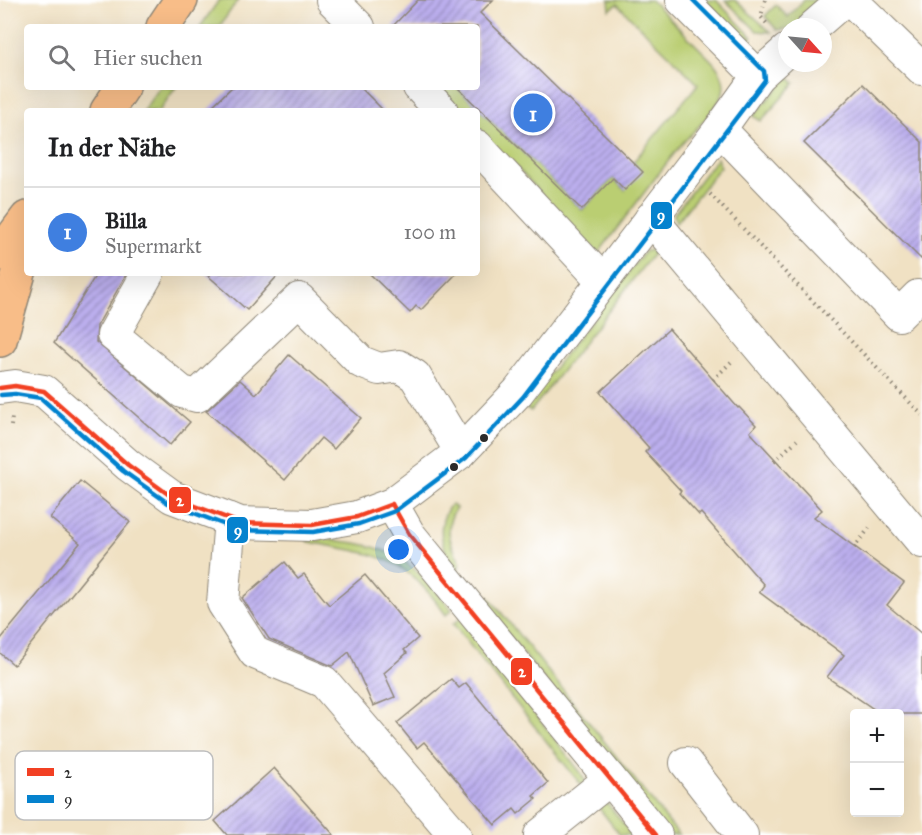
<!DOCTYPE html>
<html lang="de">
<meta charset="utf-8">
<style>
:root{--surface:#fff;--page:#f6f6f6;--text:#202124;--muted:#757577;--line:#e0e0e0;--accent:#ea580c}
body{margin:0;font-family:"IM FELL Great Primer",serif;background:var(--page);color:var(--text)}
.controls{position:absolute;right:18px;bottom:18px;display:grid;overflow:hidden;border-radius:6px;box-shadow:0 6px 24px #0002}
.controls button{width:54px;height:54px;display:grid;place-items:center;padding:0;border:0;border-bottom:2px solid var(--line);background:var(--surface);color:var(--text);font:30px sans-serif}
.compass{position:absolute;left:778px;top:18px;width:54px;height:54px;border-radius:50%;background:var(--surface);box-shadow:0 6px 24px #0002;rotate:117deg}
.you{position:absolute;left:399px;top:550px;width:21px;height:21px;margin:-15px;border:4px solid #fff;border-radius:50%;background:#1a73e8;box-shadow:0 0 0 9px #1a73e833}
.badge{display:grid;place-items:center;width:39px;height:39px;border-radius:50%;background:var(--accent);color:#fff;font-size:20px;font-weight:700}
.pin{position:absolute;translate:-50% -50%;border:3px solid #fff;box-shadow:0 2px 6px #0006}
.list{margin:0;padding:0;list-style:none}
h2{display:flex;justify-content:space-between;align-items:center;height:78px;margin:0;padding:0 24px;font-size:26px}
h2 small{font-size:20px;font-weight:400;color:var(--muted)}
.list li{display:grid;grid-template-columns:39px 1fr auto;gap:18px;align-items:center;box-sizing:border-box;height:90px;padding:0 24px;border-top:2px solid var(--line)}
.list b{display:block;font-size:22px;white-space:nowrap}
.list p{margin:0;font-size:20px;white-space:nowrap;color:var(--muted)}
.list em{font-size:20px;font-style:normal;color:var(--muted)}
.icon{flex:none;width:33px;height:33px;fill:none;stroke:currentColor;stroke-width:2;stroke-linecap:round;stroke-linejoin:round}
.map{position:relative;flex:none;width:922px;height:835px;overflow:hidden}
.search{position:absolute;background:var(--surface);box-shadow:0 6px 24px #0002;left:24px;top:24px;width:456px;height:66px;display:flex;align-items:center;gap:15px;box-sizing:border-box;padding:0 21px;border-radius:6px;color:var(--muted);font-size:22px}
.panel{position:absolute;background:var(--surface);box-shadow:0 6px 24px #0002;left:24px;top:108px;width:456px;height:168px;border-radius:6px}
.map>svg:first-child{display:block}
</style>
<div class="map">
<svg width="922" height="835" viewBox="0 0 922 835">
<defs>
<pattern id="building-hatch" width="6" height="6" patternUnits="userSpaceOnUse" patternTransform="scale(1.5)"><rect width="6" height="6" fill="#bcafee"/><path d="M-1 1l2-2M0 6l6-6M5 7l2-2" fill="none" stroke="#998fc1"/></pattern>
</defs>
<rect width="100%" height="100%" fill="#fff"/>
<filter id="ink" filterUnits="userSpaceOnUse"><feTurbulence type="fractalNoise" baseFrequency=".0167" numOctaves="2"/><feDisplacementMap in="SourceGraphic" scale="12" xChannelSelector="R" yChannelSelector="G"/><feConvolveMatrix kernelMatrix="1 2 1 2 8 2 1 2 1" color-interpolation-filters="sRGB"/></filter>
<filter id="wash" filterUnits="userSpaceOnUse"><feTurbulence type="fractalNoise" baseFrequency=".008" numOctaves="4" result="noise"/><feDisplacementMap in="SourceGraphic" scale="24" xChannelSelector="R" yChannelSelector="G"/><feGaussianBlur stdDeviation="1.35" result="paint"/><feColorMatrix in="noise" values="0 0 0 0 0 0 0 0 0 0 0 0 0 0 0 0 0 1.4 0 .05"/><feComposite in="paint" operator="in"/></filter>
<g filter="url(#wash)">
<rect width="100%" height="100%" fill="#f0e1c3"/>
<g fill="#bace72" stroke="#727c4e" stroke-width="1.5">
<polygon points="219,0 238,0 219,27 200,27"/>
<path d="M 609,0 L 651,0 L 713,62 C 721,72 727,82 722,95 C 714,114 694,130 681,145 C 653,180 627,216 600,251 L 596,253 L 522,173 L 477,130 L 477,111 L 458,111 L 435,87 L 457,87 L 582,210 L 613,178 L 625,190 L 633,162 L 698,84 L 617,4 L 610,10 Z"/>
<polygon points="704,0 716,0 752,37 750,44"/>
<polygon points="725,0 735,0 771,32 757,31"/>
<polygon points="804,0 828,0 798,27 777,30 765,16 776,5 788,17"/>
<polygon points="788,77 795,83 761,121 753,116"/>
<polygon points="160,87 176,87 159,111 143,111"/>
<polygon points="717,158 720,167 676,223 674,214"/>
<polygon points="656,250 531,411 524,407 645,251"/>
<path d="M 451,504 L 456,508 C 444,526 449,543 460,561 L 458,571 C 441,550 434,527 451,504 Z"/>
<path d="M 309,538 C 385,544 404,550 452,610 L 446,615 C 402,553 379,556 310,542 L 307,541 Z"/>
<polygon points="488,596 679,835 669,835 481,601"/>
<polygon points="461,618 581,773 586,783 582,786 453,624"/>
<polygon points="604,802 608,804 632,835 620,835 599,808"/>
</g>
<g id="blocks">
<g fill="url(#building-hatch)">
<polygon points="418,0 493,0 480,13 643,172 625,190 613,178 582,210 457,87 477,87 477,27 392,27"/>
<polygon points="863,84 922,142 922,260 804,143"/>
<polygon points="232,87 360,87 384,111 207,111"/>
<polygon points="97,273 127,273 97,326 96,342 190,422 170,445 54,343"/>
<polygon points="205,273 280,273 247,310"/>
<polygon points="369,273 457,273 421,310 416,306 410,313"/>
<polygon points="669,329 738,408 739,407 756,425 750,432 822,510 814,517 904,583 887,605 922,634 922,714 881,714 827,677 844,655 759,592 764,585 701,513 699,515 679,493 681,491 645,452 649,448 600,392"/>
<polygon points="289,355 361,418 334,449 321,438 285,480 206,411 240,380 256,394"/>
<polygon points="80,481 130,522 14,665 0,653 0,640 80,543 50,518"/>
<polygon points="285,562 298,578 304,574 329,605 365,575 418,638 404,650 407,653 384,673 395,697 373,706 349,652 332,666 269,639 242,598"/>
<polygon points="451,679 459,688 466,683 548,783 533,796 536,799 518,814 514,809 495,825 424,742 417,748 397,723"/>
<polygon points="274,768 334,835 227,835 215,821"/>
</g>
</g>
</g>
<g filter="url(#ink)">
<use href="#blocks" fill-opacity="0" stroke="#8e8677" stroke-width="1.5"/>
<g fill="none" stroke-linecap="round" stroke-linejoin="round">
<defs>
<g id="minor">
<polyline points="332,0 359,27"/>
<polyline points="682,0 758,76"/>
<polyline points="851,0 922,69"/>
<polyline points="813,27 844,0"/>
<polyline points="419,87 442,111"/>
<polyline points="720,129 899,315 918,296"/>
<polyline points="477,146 603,281"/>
<polyline points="651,218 922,542"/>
<polyline points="148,273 113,335 182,392 197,396 299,299 361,362 379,369 399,366 415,376 461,452"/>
<polyline points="0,388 15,386 44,391 128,465 172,497 240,523 312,525 357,517 392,504 461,452 518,392 720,129 758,76 787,50"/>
<polyline points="392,504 409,534 656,835"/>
<polyline points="230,519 223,603 255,653 324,682 455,835"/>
<polyline points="686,763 742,835"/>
<polyline points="540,835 610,779"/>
</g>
<g id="major">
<polyline points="163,27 181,0"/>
<polyline points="107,111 123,87"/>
<polyline points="0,254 27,218"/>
<polyline points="0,340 24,255"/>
</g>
</defs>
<use href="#minor" stroke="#8e8677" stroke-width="34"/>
<use href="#major" stroke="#8e8677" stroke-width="36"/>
<g stroke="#8e8677" stroke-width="4" stroke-dasharray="1.5 4.5" stroke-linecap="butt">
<polyline points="765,0 761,17 768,25"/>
<polyline points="710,194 922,415"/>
<polyline points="713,380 731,362"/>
<polyline points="11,426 12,417"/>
<polyline points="774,461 797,440"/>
<polyline points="854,548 870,527"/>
</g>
<use href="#minor" stroke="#fff" stroke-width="32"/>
<use href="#major" stroke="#f8bd88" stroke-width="33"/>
<defs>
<g id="bus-1">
<polyline points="0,388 15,386 44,391 128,465 172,497 240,523 312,525 357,517 392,504"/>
<polyline points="392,504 409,534 656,835"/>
</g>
<polyline id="bus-2" points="1,395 15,394 41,398 123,471 168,503 238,530 313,532 359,524 395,511 466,458 523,397 765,80 764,71 693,0"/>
</defs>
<use href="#bus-1" stroke="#fff" stroke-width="9"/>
<use href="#bus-2" stroke="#fff" stroke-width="9"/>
<use href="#bus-1" stroke="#f24023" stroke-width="4.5"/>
<use href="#bus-2" stroke="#0582ce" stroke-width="4.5"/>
</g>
</g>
<g fill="#2b2b2b" stroke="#fff" stroke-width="2">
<circle cx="484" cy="438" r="5"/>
<circle cx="454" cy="467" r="5"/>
</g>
<rect x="15" y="751" width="198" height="69" rx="9" fill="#fff" stroke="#bfbfbf" stroke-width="1.5"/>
<rect x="27" y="768" width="27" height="8" fill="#f24023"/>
<rect x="27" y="795" width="27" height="8" fill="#0582ce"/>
<g font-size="16" fill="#2b2b2b">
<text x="64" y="778">2</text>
<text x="64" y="805">9</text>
</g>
<g stroke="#fff" stroke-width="2">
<rect x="650" y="201" width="23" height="29" rx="6" fill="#0582ce"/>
<rect x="168" y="486" width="24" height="28" rx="6" fill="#f24023"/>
<rect x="226" y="516" width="23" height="28" rx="6" fill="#0582ce"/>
<rect x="510" y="657" width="23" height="29" rx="6" fill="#f24023"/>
</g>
<g font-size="16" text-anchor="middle" font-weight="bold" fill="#fff">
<text x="661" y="221">9</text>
<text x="180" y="506">2</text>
<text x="238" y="536">9</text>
<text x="522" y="677">2</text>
</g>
</svg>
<div class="controls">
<button>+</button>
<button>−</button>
</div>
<svg class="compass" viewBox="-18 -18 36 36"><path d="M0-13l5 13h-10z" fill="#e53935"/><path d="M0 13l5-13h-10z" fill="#757577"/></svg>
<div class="you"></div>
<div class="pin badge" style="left:533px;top:113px;background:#3f7fe0">1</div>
<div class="search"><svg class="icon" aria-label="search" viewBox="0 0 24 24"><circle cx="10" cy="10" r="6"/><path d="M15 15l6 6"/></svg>Hier suchen</div>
<section class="panel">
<h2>In der Nähe<small></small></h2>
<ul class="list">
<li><span class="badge" style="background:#3f7fe0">1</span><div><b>Billa</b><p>Supermarkt</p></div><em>100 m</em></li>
</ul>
</section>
</div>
